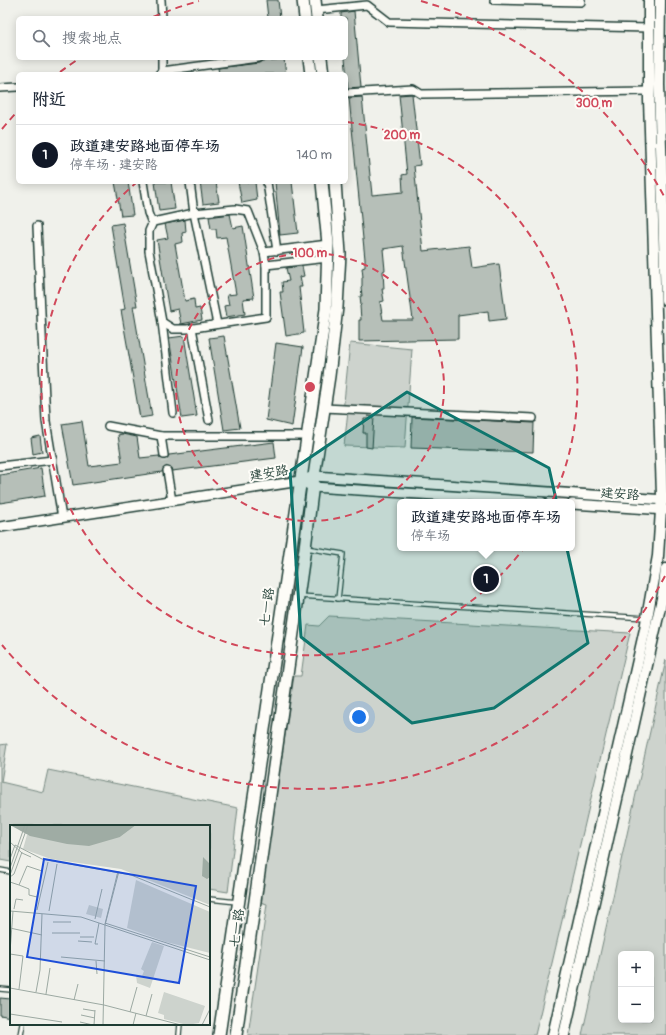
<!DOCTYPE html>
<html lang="zh">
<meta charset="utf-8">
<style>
:root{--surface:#fff;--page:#f6f6f7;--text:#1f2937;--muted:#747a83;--line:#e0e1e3;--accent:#111827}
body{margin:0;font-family:Pangolin,"LXGW WenKai TC",sans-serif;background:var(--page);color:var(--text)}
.controls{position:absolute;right:12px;bottom:12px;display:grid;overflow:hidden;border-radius:6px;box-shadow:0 2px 10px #0003}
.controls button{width:36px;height:36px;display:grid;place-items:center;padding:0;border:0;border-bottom:1px solid var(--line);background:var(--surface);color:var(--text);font:20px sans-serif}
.you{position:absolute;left:359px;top:717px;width:14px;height:14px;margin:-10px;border:3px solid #fff;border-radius:50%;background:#1a73e8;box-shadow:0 0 0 6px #1a73e833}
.badge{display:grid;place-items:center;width:26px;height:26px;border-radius:50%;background:var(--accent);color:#fff;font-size:13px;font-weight:700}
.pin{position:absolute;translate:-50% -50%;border:2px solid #fff;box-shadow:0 1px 4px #0006}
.popup{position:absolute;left:397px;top:499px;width:178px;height:52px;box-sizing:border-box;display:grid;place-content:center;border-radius:6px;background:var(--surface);filter:drop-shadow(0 1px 3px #0005);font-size:13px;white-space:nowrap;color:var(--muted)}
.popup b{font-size:15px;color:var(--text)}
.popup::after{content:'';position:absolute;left:50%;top:100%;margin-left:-8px;border:8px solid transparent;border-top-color:var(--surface)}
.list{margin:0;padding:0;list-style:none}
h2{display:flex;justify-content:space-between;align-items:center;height:52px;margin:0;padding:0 16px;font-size:17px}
h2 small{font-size:13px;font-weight:400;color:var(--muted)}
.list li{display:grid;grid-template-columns:26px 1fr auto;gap:12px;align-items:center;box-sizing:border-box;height:60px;padding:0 16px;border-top:1px solid var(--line)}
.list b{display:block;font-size:15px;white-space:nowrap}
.list p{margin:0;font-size:13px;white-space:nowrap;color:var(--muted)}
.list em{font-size:13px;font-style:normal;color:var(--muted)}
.icon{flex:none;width:22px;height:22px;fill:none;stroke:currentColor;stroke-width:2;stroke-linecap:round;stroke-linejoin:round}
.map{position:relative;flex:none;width:666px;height:1035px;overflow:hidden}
.search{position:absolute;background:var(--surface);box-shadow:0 2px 10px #0003;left:16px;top:16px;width:332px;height:44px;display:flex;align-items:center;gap:10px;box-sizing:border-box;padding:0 14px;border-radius:6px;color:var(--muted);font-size:15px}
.panel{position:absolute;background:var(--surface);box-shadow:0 2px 10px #0003;left:16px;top:72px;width:332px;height:112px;border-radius:6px}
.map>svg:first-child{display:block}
</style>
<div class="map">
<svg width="666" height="1035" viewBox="0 0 666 1035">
<rect width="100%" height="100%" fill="#f0f1eb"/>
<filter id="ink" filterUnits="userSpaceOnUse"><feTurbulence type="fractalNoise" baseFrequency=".025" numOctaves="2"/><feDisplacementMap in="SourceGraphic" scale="8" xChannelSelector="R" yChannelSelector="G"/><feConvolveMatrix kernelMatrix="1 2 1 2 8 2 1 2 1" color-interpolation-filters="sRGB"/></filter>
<g filter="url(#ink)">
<g fill="#cdd3cd" stroke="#768880" fill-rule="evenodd">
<polygon points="350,343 412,349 405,448 344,446 348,412 343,412"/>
<polygon points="329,616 630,633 535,1035 248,1035 267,904 260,902 294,676 301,676 308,625 319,626"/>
<path d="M 666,660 L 666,1035 L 582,1035 ZM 621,954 L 651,954 L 651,1020 L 621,1020 Z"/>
<polygon points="7,744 1,782 43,792 48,770 238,808 228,892 209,889 209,826 11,826 11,862 0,860 0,745"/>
</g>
<g fill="#b6bfb8" stroke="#1f3d34" fill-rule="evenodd">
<polygon points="266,0 278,0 280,18 268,18"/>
<polygon points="354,11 361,87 348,88 345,58 346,58 346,18 341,18 341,13"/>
<polygon points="284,59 286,74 219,74 218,68 259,63 262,61"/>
<path d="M 412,94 L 420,165 L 414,166 L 423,251 L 469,246 L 472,268 L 499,264 L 506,319 L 489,321 L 488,311 L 458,315 L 458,339 L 359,341 L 359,320 L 361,320 L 360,306 L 361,305 L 360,296 L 362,296 L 361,287 L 362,286 L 362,277 L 363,277 L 362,268 L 365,267 L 365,259 L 349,98 L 362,97 L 372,195 L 403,192 L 402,175 L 407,174 L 399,95 ZM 403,246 L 413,320 L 383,320 L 380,302 L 384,301 L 382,289 L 384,289 L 383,271 L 385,270 L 383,249 Z"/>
<polygon points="115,182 128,182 133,215 121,216"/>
<polygon points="155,182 171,182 175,209 159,211"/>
<polygon points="200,182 216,182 219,202 203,204"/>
<polygon points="238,182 255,182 257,200 242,203"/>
<polygon points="275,182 292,182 298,233 280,235"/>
<polygon points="230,214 233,228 243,226 254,298 243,299 245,314 226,317 224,306 229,305 227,295 236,294 226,237 217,238 216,229 211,229 209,217"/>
<polygon points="185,220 186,232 182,233 183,242 175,244 185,301 194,299 195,309 200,308 202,320 181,324 178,309 169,311 157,240 168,238 165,224"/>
<polygon points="123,223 137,306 133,306 152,416 140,418 121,310 125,309 111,225"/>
<polygon points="302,266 304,276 300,277 302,287 299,287 304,333 286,336 280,292 283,292 282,282 289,281 286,268"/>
<polygon points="184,336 197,416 182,418 169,338"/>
<polygon points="224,336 240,428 224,430 209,338"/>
<polygon points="276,343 303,347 292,426 266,420"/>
<polygon points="368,416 374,417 372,448 366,447 366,433 363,433 364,419 367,419"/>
<polygon points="412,417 534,423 533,452 411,448"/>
<polygon points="82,421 89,466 122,462 118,435 122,434 137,437 140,458 159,456 160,458 164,460 167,459 169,455 274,442 276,458 172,471 171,468 167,466 164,467 162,472 73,485 62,424"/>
<polygon points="40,436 42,452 33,454 31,438"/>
<polygon points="41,468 45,496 0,503 0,475"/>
<polygon points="0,998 11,999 11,1017 0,1015"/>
</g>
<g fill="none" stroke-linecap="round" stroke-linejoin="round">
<polyline stroke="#c6cdc6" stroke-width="7" stroke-dasharray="7 3.5" stroke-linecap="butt" points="164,455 167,471"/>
<defs>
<g id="service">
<polyline points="306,548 343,554 338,599"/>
<polyline points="299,596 646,618"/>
<polyline points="0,870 11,872"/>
<polyline points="209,899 237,902"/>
<polyline points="0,989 11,990"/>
<polyline points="21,1035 23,1024"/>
<polyline points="179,1035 180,1024"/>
</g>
<g id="minor">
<polyline points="161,0 162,18"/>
<polyline points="494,0 581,2 581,0"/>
<polyline points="316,10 367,5 389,22 649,28"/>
<polyline points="162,58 162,71"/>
<polyline points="159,74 162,71 258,58"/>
<polyline points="0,88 18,87"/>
<polyline points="346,93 413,89 421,94 649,91"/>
<polyline points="143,182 148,213 152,223"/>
<polyline points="190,182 194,213 217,324"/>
<polyline points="267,182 277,251"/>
<polygon points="235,209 248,211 264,252 266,265 266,317 187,329 173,329 162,322 149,251 149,231 153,222 194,213"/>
<polyline points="37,226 46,421 62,518"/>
<polyline points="264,252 328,244"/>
<polyline points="266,265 328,258"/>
<polyline points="162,322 173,413"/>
<polyline points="192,328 209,420"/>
<polyline points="324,408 533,418"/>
<polyline points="108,426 161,436"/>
<polyline points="164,455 161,436 305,436"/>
<polyline points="0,466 53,460"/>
<polyline points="167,471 172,501"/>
</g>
<g id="tertiary">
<polyline points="307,484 313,487 542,502"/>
<polyline points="572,504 666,510"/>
<polyline points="0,527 300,481 314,476 666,500"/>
</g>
<g id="secondary">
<polyline points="660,0 659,85 666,300"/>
<polyline points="553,1035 645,629 658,556 662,495 649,100 649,0"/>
<polyline points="564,1035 663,594 666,569"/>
</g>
<g id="primary">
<polyline points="303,0 305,18"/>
<polyline points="315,0 317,18"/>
<polyline points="309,58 311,74"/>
<polyline points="321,58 323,74"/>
<polyline points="219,1035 326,309 328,244 322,182"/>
<polyline points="236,1035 305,548 314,476 329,376 337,307 340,254 335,182"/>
</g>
</defs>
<use href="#service" stroke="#1f3d34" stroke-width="6"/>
<use href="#minor" stroke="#1f3d34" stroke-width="10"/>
<use href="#tertiary" stroke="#1f3d34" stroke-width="12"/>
<use href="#secondary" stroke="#1f3d34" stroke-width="13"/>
<use href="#primary" stroke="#1f3d34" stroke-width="14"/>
<use href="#service" stroke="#fdfcf7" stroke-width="3.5"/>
<use href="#minor" stroke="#fdfcf7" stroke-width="7"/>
<use href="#tertiary" stroke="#fdfcf7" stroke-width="9"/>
<use href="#secondary" stroke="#fdfcf7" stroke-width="10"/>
<use href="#primary" stroke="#fdfcf7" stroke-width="11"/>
</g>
</g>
<path fill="#0f766e" fill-opacity="0.2" stroke="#0f766e" stroke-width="3" stroke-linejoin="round" d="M 407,392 L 549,468 L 588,643 L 494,708 L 412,723 L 301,637 L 290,471 Z"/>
<g fill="none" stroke="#d1495b" stroke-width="2" stroke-dasharray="7 5">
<circle cx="310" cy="387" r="134"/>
<path d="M347 122A268 268 0 1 1 136 183"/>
<path d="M665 576A402 402 0 0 1 2 645M2 129A402 402 0 0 1 16 113M60 72A402 402 0 0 1 77 60M153 17A402 402 0 0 1 199 1M421 1A402 402 0 0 1 665 198"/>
</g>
<g text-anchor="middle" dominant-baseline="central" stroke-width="4" stroke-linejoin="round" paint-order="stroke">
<g font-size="13" fill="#1f3d34" stroke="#fdfcf7">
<text transform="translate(269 473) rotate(-9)">建安路</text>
<text transform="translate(620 494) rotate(4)">建安路</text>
<text transform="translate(267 607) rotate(-82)">七一路</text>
<text transform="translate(237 928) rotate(-82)">七一路</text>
</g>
</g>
<g transform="translate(10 825)">
<rect width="200" height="200" fill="#f0f1eb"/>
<path d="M 126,0 L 200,0 L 200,80 L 111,44 L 41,34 L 13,24 L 17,10 L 110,12 ZM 126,55 L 200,87 L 200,128 L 156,117 L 117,103 ZM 79,80 L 93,84 L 91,93 L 76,89 ZM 142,117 L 154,121 L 140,163 L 127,158 L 126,150 L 132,151 L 134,146 L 131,144 ZM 154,167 L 195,181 L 189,198 L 177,200 L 154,194 L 154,190 L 148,188 Z" fill="#cdd3cd"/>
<path d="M 0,0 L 126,0 L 110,12 L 79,21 L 57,19 L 20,11 ZM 193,32 L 200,39 L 200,52 L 197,54 L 192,51 Z" fill="#9faca4"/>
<path fill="none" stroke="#9ca9a2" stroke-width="1" d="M 0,17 L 12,28 L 21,32M 0,34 L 5,20 L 32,34 L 121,50 L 200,82M 0,43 L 15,0M 0,50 L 18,0M 0,52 L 4,49 L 12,27M 0,57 L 9,60 L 17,41 L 32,46 L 27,72 L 19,70 L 19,64 L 9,60M 4,84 L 6,74 L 13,75M 27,85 L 38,37M 0,86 L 71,92 L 200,135M 39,86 L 47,39M 85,94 L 92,64M 43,97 L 61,97M 95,98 L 200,132M 95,99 L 108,46M 0,103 L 32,110M 42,108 L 70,108M 70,112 L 84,112M 68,116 L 82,117M 88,119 L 85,119 L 89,98M 0,127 L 3,86M 0,129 L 13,131 L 9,164M 51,132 L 95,136M 86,136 L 87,149M 0,163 L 94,180 L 171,200M 26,167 L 30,145 L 32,89M 36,169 L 40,143M 64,175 L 68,159M 73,184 L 85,186M 120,187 L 127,162M 0,189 L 52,197M 71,190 L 85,193M 136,191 L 142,169M 70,197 L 83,200M 84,200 L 85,185M 93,200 L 95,100 L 109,46M 123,200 L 126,188M 192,200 L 200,184"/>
<path fill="#1d4ed8" fill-opacity="0.15" stroke="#1d4ed8" stroke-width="2" d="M 34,34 L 186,61 L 169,158 L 17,132 Z"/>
<rect width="200" height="200" fill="none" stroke="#1f3d34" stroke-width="2"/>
</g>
<circle cx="310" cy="387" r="6" fill="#d1495b" stroke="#fdfcf7" stroke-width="2"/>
<g font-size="12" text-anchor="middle" font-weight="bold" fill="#d1495b" stroke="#fdfcf7" stroke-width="4" stroke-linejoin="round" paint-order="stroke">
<text x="594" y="107">300 m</text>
<text x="402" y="139">200 m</text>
<text x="310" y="257">100 m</text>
</g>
</svg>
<div class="controls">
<button>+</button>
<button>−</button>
</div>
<div class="you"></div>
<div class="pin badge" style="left:486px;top:579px">1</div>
<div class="popup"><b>政道建安路地面停车场</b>停车场</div>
<div class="search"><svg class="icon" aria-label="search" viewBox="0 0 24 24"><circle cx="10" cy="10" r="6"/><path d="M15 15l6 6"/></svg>搜索地点</div>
<section class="panel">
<h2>附近<small></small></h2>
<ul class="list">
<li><span class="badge">1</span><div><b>政道建安路地面停车场</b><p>停车场 · 建安路</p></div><em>140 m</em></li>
</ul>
</section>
</div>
